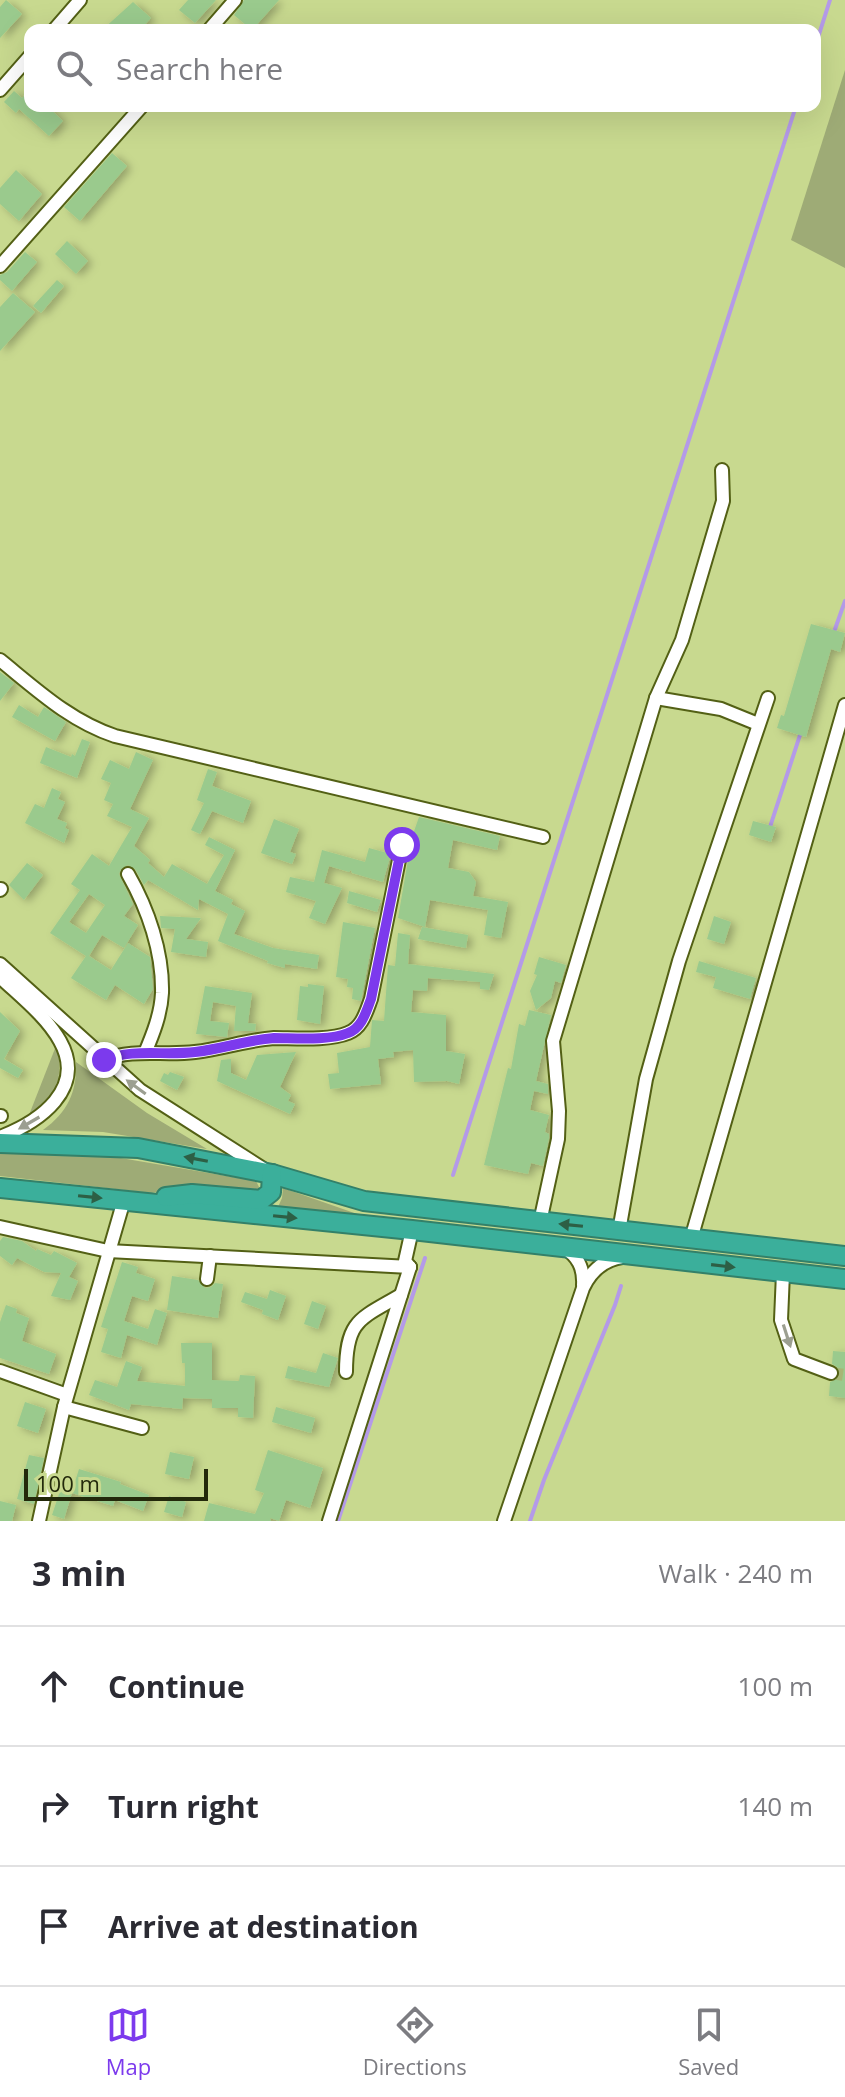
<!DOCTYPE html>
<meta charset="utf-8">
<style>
:root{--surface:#fff;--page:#f7f7f7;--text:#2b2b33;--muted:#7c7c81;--line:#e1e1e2;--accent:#7c3aed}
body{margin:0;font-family:"Open Sans",sans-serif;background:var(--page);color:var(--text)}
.scale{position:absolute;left:24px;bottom:20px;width:184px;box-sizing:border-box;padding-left:8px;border:4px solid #23290b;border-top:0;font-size:22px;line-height:28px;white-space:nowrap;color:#23290b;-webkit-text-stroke:6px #c8d98f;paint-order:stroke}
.stop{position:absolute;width:24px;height:24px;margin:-18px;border:6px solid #7c3aed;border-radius:50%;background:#fff}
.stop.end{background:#7c3aed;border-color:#fff;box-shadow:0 2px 8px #0008}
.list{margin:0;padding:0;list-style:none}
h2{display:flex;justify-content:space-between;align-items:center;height:104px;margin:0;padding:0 32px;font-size:34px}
h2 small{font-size:26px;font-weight:400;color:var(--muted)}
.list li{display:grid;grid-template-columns:52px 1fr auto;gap:24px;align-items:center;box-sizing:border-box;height:120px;padding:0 32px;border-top:2px solid var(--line)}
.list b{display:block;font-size:30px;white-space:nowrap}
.list em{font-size:26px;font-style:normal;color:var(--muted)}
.icon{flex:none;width:44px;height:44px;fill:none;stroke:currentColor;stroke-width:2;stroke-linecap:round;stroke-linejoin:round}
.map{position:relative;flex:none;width:845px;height:1521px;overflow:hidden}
.search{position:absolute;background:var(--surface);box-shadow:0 8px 32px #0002;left:24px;right:24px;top:24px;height:88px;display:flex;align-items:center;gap:20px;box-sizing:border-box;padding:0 28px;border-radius:16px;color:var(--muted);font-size:30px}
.sheet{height:464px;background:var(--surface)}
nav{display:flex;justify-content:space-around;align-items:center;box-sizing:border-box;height:112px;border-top:2px solid var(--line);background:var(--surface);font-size:22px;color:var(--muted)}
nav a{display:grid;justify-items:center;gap:4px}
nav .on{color:var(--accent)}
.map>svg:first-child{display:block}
</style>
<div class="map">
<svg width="845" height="1521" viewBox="0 0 845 1521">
<defs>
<filter id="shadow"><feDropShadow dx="4.5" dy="2.5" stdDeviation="4" flood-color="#0004"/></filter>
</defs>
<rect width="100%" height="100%" fill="#c8d98f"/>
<g fill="#9eab76">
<polygon points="845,70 845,268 791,240"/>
<path d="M 56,1046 C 65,1076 56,1099 29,1115 Z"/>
<path d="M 76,1062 L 147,1113 L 207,1149 L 103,1132 L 43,1130 C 68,1112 77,1092 76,1062 Z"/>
<polygon points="0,1152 103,1155 256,1181 260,1189 258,1193 180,1188 151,1193 0,1176"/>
<polygon points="283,1188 360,1215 278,1207 282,1198"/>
</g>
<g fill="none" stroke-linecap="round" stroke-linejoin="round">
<g stroke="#b49ae8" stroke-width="4">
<polyline points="815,47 830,0"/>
<polyline points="834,632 845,601"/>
<polyline points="769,830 801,732"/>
<polyline points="453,1175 796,106"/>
<polyline points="338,1521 425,1258"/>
<polyline points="530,1521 544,1480 615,1305 621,1286"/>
</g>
</g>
<g fill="#9aca8d" fill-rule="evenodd" filter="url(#shadow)">
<polygon points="6,0 22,14 0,38 0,7"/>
<polygon points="188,0 216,0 195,23 179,10"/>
<polygon points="244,0 279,0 252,30 234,15"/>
<polygon points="133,2 151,18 140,30 102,30"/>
<polygon points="30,89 30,106 47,106 63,121 49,136 19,109 16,113 4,102 14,91 22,98"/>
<polygon points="112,153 127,166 80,221 64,207"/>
<polygon points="16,170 42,194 19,221 0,204 0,188"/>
<polygon points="67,241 88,261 76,274 55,254"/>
<polygon points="25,252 37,262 12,291 0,280 0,275 7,272"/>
<polygon points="57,280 64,286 41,313 33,306"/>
<polygon points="13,293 35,312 0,351 0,307"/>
<polygon points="811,624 845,633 840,652 831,649 806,737 777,728 781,715 784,716"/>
<polygon points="0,672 14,683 0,701"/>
<polygon points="19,705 38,717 44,707 66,722 55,741 12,717"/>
<polygon points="82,739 90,742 77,778 40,763 46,747 71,757 72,754 75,756"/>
<path d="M 136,752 L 153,760 L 130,809 L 149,818 L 134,846 L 150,860 L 148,863 L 164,877 L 172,864 L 207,884 L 224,855 L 205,845 L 209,837 L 235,850 L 215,891 L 233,900 L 231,904 L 245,911 L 234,934 L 273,948 L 319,955 L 317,969 L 285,964 L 285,968 L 267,963 L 268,961 L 218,941 L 228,914 L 199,899 L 198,910 L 148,880 L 144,885 L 135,869 L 128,865 L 121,869 L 119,874 L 133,904 L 124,916 L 138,925 L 124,948 L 102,935 L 89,956 L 111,970 L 128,943 L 150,957 L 153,989 L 144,1004 L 115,985 L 106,1000 L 71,978 L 86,956 L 50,933 L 80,890 L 71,884 L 92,854 L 109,866 L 132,827 L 107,816 L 113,804 L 104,800 L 111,783 L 101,779 L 110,760 L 129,769 ZM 89,894 L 105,905 L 86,933 L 69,922 Z"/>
<polygon points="208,769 217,772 212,786 251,801 243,823 212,811 200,834 191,830 204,803 197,800"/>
<polygon points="52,788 61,792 58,799 65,802 57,819 67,823 65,828 69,830 64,843 25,823 35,804 44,808"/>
<polygon points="419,817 500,836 497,850 453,840 448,868 469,872 476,882 473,896 508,902 501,938 484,935 488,910 430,900 425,927 398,918 412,837"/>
<polygon points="274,819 299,829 290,852 296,854 292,864 261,853"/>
<polygon points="753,821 776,827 771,842 749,835"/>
<polygon points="369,848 391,854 383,882 352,873 351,870 349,872 329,866 324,883 342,888 325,924 309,918 316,901 286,892 290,877 314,882 322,850 365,862"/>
<polygon points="27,863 43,875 24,900 9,885"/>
<polygon points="349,891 381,900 377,912 347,903"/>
<polygon points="160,916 201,918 186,939 208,942 206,957 171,952 175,929 161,928"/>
<polygon points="714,916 731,922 724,944 707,939"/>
<polygon points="343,922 375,928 361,1001 352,999 353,988 347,987 348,979 336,977"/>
<polygon points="422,927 468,935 466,948 418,939"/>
<polygon points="398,933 410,935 408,964 494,974 489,990 480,989 480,982 428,978 427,991 413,990 411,1012 446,1015 446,1051 465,1054 459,1084 447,1081 414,1082 413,1050 393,1052 394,1057 378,1059 381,1084 330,1089 328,1074 339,1073 337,1053 370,1047 372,1020 384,1021 388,965 395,966"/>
<polygon points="539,957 566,965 561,983 555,981 551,998 536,1010 530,991 537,975 534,974"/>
<polygon points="699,961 756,978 750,999 713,988 716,977 696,972"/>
<polygon points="308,984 324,986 320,1024 297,1020 300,986 308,987"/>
<polygon points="205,986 252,993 248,1023 256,1024 255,1031 234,1031 236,1006 213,1002 210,1021 229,1023 227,1037 196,1034"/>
<polygon points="529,1010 551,1015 536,1081 548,1084 548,1094 534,1091 530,1110 549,1115 545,1132 549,1134 549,1138 543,1166 531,1163 528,1174 484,1165 508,1068 511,1069 519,1024 525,1026"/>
<polygon points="0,1012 20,1031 4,1059 23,1070 18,1078 0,1068"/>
<polygon points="296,1052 280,1087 291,1095 288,1101 295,1104 290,1114 217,1081 221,1060 231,1059 231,1073 246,1080 257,1055"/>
<polygon points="170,1072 184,1077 177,1090 160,1081 164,1073 168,1075"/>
<polygon points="3,1237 22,1241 36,1251 37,1249 51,1255 54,1251 77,1263 69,1277 78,1281 70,1300 51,1296 61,1273 44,1272 17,1258 12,1265 0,1256 0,1241"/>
<polygon points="122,1262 138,1267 136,1273 155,1279 148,1301 132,1296 124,1321 148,1329 155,1309 167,1313 157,1345 127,1335 121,1358 101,1352 108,1329 101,1327"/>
<polygon points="172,1276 198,1280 205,1288 211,1287 215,1283 223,1284 218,1318 167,1310"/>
<polygon points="270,1290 286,1296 278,1320 262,1314 263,1310 241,1302 245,1292 267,1299"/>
<polygon points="312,1301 326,1306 318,1329 304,1324"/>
<polygon points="6,1305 17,1309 16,1313 29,1318 22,1341 56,1354 49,1374 0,1358 0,1322"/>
<polygon points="181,1343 212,1343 212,1380 239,1381 240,1375 255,1376 253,1418 238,1417 238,1408 212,1408 212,1399 183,1398 182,1409 131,1404 129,1410 89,1395 95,1380 117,1387 126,1361 142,1367 137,1381 185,1386 185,1363 182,1363"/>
<polygon points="833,1351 845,1352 845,1398 829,1396 830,1382 837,1379 840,1372 837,1367 832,1364"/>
<polygon points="323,1353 338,1358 329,1387 285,1378 288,1366 316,1373"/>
<polygon points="25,1402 46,1409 38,1433 17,1426"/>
<polygon points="276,1407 315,1418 311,1433 272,1422"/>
<polygon points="268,1450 323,1468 310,1508 286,1500 279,1521 270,1518 271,1521 204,1521 209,1503 255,1514 264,1493 255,1490"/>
<polygon points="170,1452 194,1457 189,1479 165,1474"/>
<polygon points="29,1455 44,1458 34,1504 17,1499"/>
<polygon points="79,1469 121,1482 120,1484 149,1495 143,1511 115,1500 113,1506 72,1493 64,1519 52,1515 62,1485 73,1488"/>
<polygon points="169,1496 186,1502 182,1517 164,1512"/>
<polygon points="0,1501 16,1505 12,1521 0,1521"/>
</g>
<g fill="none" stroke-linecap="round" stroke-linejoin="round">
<polyline stroke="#a7b675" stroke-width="12" stroke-dasharray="12 6" stroke-linecap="butt" points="831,1373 845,1375"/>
<defs>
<g id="minor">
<polyline points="54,30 80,0"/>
<polyline points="209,30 235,0"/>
<polyline points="0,90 30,56"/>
<polyline points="0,266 142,106"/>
<path d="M 0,660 C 37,690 70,721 115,736 L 543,837"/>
<polyline points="656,698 721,709 758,724"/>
<path d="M 128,874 C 148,909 163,952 162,993 C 161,1014 153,1034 145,1053"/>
<polyline points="0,890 1,889"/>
<polyline points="0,964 140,1090 265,1170"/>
<path d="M 0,977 C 20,996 46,1016 60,1041 C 87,1089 39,1122 0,1137"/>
<path d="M 104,1060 C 133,1048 164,1056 195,1052 C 222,1049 247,1040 274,1038 C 294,1038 329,1041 348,1033 C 362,1028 366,1012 371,999 L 402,845"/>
<polyline points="0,1116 1,1116"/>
<polyline points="540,1222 558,1139 559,1111 553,1041 656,698 682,640 723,501 722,470"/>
<polyline points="0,1227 108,1251 410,1267"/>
<polyline points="619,1231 646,1079 679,961 768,698"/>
<polyline points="691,1239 845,705"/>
<path d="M 563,1247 C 578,1256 584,1268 583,1285"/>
<polyline points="410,1267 405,1261 412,1230"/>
<polyline points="783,1273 781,1320 794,1359 831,1373"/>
<polyline points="207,1279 210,1256"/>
<polyline points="0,1371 67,1395"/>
<path d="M 346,1372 C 346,1320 360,1319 401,1295"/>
<polyline points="64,1407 142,1428"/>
<polyline points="39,1521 64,1407 124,1200"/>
<polyline points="329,1521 410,1267"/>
<path d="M 504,1521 L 583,1288 C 591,1271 603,1260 622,1257"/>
</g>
<g id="highway">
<polyline points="0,1143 138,1148 272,1174 364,1201 845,1256"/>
<polyline points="0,1188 412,1230 845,1279"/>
<polyline points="166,1197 192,1194 261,1200 271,1192 272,1174"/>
</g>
</defs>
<use href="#minor" stroke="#536015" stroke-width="16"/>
<use href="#highway" stroke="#338069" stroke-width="22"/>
<use href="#minor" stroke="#fff" stroke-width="12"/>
<use href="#highway" stroke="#3baf9b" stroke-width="18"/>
</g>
<defs><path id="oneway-solid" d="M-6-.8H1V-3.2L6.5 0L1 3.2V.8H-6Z" transform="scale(2)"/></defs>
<g fill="#9c9f91">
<use href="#oneway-solid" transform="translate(136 1087) rotate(-144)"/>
<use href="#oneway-solid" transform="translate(29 1123) rotate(150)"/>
<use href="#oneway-solid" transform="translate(787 1336) rotate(72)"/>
</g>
<g fill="#2d5f45">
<use href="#oneway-solid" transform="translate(196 1159) rotate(-169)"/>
<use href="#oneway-solid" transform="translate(90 1197) rotate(6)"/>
<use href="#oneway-solid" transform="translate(285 1217) rotate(6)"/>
<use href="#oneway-solid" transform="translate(571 1225) rotate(-174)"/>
<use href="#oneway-solid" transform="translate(723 1266) rotate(7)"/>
</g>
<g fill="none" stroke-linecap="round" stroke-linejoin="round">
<path stroke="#7c3aed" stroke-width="10" d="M 104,1060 C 133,1048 164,1056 195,1052 C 222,1049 247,1040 274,1038 C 294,1038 329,1041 348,1033 C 362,1028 366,1012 371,999 L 402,845"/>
</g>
</svg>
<div class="scale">100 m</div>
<div class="stop" style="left:402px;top:845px"></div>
<div class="stop end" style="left:104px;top:1060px"></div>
<div class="search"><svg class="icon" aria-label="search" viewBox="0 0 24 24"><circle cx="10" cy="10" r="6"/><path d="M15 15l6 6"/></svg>Search here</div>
</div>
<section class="sheet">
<h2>3 min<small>Walk · 240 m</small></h2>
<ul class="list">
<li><svg class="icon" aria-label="ahead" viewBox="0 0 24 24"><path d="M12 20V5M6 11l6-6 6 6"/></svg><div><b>Continue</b></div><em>100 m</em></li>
<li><svg class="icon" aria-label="right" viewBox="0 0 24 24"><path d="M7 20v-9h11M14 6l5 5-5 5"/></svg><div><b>Turn right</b></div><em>140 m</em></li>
<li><svg class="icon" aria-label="arrive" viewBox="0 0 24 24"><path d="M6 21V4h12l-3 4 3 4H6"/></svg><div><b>Arrive at destination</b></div></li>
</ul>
</section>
<nav>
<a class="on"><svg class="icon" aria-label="map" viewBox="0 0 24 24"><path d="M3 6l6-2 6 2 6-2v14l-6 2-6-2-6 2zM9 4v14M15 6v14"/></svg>Map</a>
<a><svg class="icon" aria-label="directions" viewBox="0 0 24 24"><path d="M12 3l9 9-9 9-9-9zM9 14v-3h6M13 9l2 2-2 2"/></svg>Directions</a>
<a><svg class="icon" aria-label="saved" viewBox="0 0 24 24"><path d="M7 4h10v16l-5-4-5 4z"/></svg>Saved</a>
</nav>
